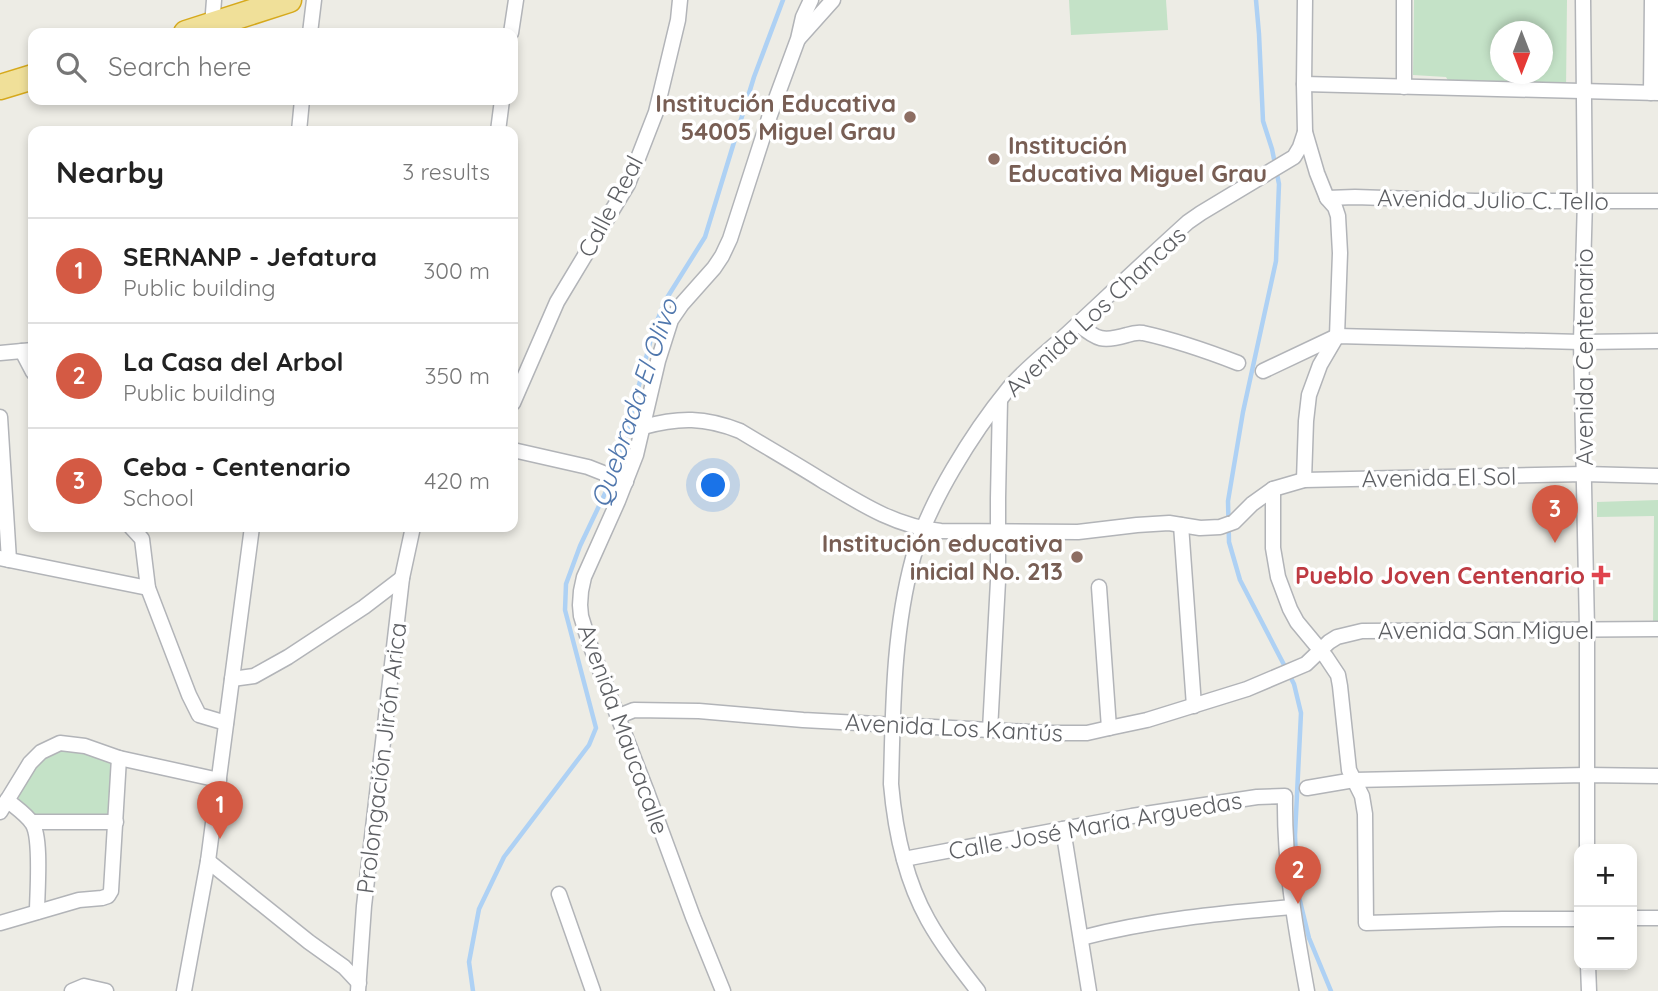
<!DOCTYPE html>
<meta charset="utf-8">
<style>
:root{--surface:#fff;--page:#f6f6f6;--text:#222;--muted:#767676;--line:#e0e0e0;--accent:#d45a44}
body{margin:0;font-family:Quicksand,sans-serif;background:var(--page);color:var(--text)}
.controls{position:absolute;right:21px;bottom:21px;display:grid;overflow:hidden;border-radius:14px;box-shadow:0 4px 10px #0003}
.controls button{width:63px;height:63px;display:grid;place-items:center;padding:0;border:0;border-bottom:2px solid var(--line);background:var(--surface);color:var(--text);font:35px sans-serif}
.compass{position:absolute;left:1490px;top:21px;width:63px;height:63px;border-radius:50%;background:var(--surface);box-shadow:0 4px 10px #0003;rotate:180deg}
.you{position:absolute;left:714px;top:486px;width:24px;height:24px;margin:-18px;border:5px solid #fff;border-radius:50%;background:#1a73e8;box-shadow:0 0 0 10px #1a73e833}
.badge{display:grid;place-items:center;width:46px;height:46px;border-radius:50%;background:var(--accent);color:#fff;font-size:23px;font-weight:700}
.pin{position:absolute;translate:-50% -58px;filter:drop-shadow(0 2px 4px #0008)}
.pin::after{content:'';position:absolute;top:37px;width:24px;height:21px;background:inherit;clip-path:polygon(0 0,100% 0,50% 100%)}
.list{margin:0;padding:0;list-style:none}
h2{display:flex;justify-content:space-between;align-items:center;height:91px;margin:0;padding:0 28px;font-size:30px}
h2 small{font-size:23px;font-weight:400;color:var(--muted)}
.list li{display:grid;grid-template-columns:46px 1fr auto;gap:21px;align-items:center;box-sizing:border-box;height:105px;padding:0 28px;border-top:2px solid var(--line)}
.list b{display:block;font-size:26px;white-space:nowrap}
.list p{margin:0;font-size:23px;white-space:nowrap;color:var(--muted)}
.list em{font-size:23px;font-style:normal;color:var(--muted)}
.icon{flex:none;width:38px;height:38px;fill:none;stroke:currentColor;stroke-width:2;stroke-linecap:round;stroke-linejoin:round}
.map{position:relative;flex:none;width:1658px;height:991px;overflow:hidden}
.search{position:absolute;background:var(--surface);box-shadow:0 4px 10px #0003;left:28px;top:28px;width:490px;height:77px;display:flex;align-items:center;gap:18px;box-sizing:border-box;padding:0 24px;border-radius:14px;color:var(--muted);font-size:26px}
.panel{position:absolute;background:var(--surface);box-shadow:0 4px 10px #0003;left:28px;top:126px;width:490px;height:406px;border-radius:14px}
.map>svg:first-child{display:block}
</style>
<div class="map">
<svg width="1658" height="991" viewBox="0 0 1658 991">
<rect width="100%" height="100%" fill="#edece5"/>
<g fill="#c4e2c7" fill-rule="evenodd">
<polygon points="1069,0 1166,0 1168,30 1071,35"/>
<path d="M 1414,0 L 1567,0 L 1566,90 L 1450,84 L 1446,77 L 1413,75 ZM 1500,32 L 1542,32 L 1542,74 L 1500,74 Z"/>
<polygon points="1658,500 1658,626 1653,626 1654,516 1597,517 1597,502"/>
<polygon points="62,746 105,757 111,763 110,811 104,818 40,818 29,814 21,806 19,800 19,794 35,764"/>
</g>
<g fill="none" stroke-linecap="round" stroke-linejoin="round">
<g stroke="#aed1f4" stroke-width="4.5">
<polyline points="1256,0 1259,34 1263,121 1272,149 1279,184 1276,261 1243,412 1228,501 1229,542 1240,580 1294,684 1301,713 1295,835 1297,889 1309,938 1331,991"/>
<polyline points="473,991 469,962 479,909 504,857 589,745 596,728 565,610 566,584 580,546 618,466 653,331 665,301 705,237 754,77 783,0"/>
</g>
<defs>
<g id="street">
<polyline points="1404,0 1404,87"/>
<polyline points="1583,0 1585,200 1581,342 1587,629 1587,849"/>
<polyline points="212,26 214,0"/>
<polyline points="310,33 314,0"/>
<polyline points="511,33 516,0"/>
<polyline points="799,38 833,0"/>
<polyline points="1304,84 1658,93"/>
<polyline points="1651,93 1652,0"/>
<polyline points="299,131 302,100"/>
<polyline points="498,131 502,100"/>
<polyline points="1327,198 1355,197 1475,201 1658,201"/>
<path d="M 1078,324 C 1097,340 1103,342 1127,335 C 1133,333 1137,332 1143,333 C 1175,340 1207,351 1238,363"/>
<polyline points="22,351 33,372"/>
<polyline points="0,353 33,350"/>
<polyline points="1263,371 1337,336 1581,342 1658,341"/>
<polyline points="513,403 557,302 628,184 656,112 678,20 680,0"/>
<polyline points="0,417 9,560"/>
<path d="M 643,427 C 679,417 705,417 740,431 C 768,448 796,464 823,481 C 861,504 897,527 941,531 L 1078,532 L 1137,525 L 1169,523 L 1200,528 L 1220,527 L 1234,522 L 1252,504 L 1273,489 L 1304,480 L 1585,474 L 1658,476"/>
<polyline points="513,450 588,467 626,482"/>
<polyline points="1304,480 1306,421 1309,395 1320,365 1337,336 1340,253 1338,216 1335,207 1327,198 1317,173 1305,132 1304,84 1305,0"/>
<polyline points="1273,489 1273,548 1278,577 1290,609 1297,622 1326,657 1338,675 1340,686 1349,770 1362,796 1365,814 1366,923 1502,919 1579,919"/>
<polyline points="1181,525 1194,706"/>
<polyline points="131,527 142,539 148,588 189,695 199,715 226,723"/>
<polyline points="0,558 148,588"/>
<polyline points="1099,587 1109,728"/>
<polyline points="232,679 254,676 288,657 364,607 402,578"/>
<polyline points="619,716 634,710 699,711 803,720 1048,733 1087,733 1109,728 1147,720 1247,689 1306,664 1329,642 1337,637 1362,631 1658,629"/>
<polyline points="990,730 998,581 998,498 1000,400"/>
<polyline points="1307,788 1354,780 1586,775 1658,776"/>
<path d="M 7,800 C 15,807 26,814 32,823 C 42,837 37,893 37,912"/>
<polyline points="0,812 30,763 41,752 60,743 85,746 119,758 219,780"/>
<polyline points="32,822 116,822"/>
<polyline points="1063,829 1089,991"/>
<path d="M 904,859 L 1132,816 L 1257,797 L 1285,796 C 1284,864 1295,925 1307,991"/>
<polyline points="208,861 309,942 344,967 359,983"/>
<polyline points="559,894 593,991"/>
<polyline points="1632,918 1658,918"/>
<polyline points="0,923 79,900 102,898 108,896 111,891 119,758"/>
<path d="M 1081,938 C 1149,920 1222,913 1292,907"/>
<polyline points="1588,965 1589,991"/>
<polyline points="72,991 84,986 106,991"/>
<polyline points="184,991 208,861 252,527"/>
<polyline points="358,991 364,906 402,578 413,527"/>
<polyline points="723,991 693,917 647,792 589,642 581,616 580,605 581,591 584,577 618,501 636,455 658,361 671,320 682,304 714,268 722,256 730,239 770,115 798,39 803,17 811,0"/>
<path d="M 978,991 C 960,968 942,945 928,920 C 905,879 895,830 891,784 C 893,708 893,632 913,558 C 928,503 973,432 1009,388 C 1025,369 1048,351 1067,334 C 1107,297 1147,259 1188,222 L 1201,213 L 1294,157 L 1300,147 L 1305,132"/>
</g>
<g id="highway">
<polyline points="186,33 289,0"/>
<polyline points="0,87 33,77"/>
</g>
</defs>
<use href="#street" stroke="#b2b4b8" stroke-width="17"/>
<use href="#highway" stroke="#d6a91c" stroke-width="27"/>
<use href="#street" stroke="#fff" stroke-width="14"/>
<use href="#highway" stroke="#f0e099" stroke-width="24"/>
</g>
<g fill="#8d6e63" stroke="#fff" stroke-width="2.5">
<circle cx="910" cy="117" r="7"/>
<circle cx="994" cy="159" r="7"/>
<circle cx="1077" cy="557" r="7"/>
</g>
<path fill="#e0444e" stroke="#fff" stroke-width="2.5" d="M1597.5 564.5h7v7h7v7h-7v7h-7v-7h-7v-7h7z"/>
<g text-anchor="middle" dominant-baseline="central" stroke-width="7" stroke-linejoin="round" paint-order="stroke">
<g font-size="24" font-weight="bold" fill="#785e54" stroke="#fff" text-anchor="end">
<text x="896" y="103">Institución Educativa<tspan x="896" dy="28">54005 Miguel Grau</tspan></text>
<text x="1008" y="145" text-anchor="start">Institución<tspan x="1008" dy="28">Educativa Miguel Grau</tspan></text>
<text x="1063" y="543">Institución educativa<tspan x="1063" dy="28">inicial No. 213</tspan></text>
</g>
<g font-size="24" fill="#5d5f63" stroke="#fff">
<text transform="translate(1493 199) rotate(1)">Avenida Julio C. Tello</text>
<text transform="translate(610 206) rotate(-62)">Calle Real</text>
<text transform="translate(1095 311) rotate(-43)">Avenida Los Chancas</text>
<text transform="translate(1584 357) rotate(-90)">Avenida Centenario</text>
<text transform="translate(1439 477) rotate(-1)">Avenida El Sol</text>
<text x="1486" y="630">Avenida San Miguel</text>
<text transform="translate(954 727) rotate(3)">Avenida Los Kantús</text>
<text transform="translate(624 729) rotate(70)">Avenida Maucacalle</text>
<text transform="translate(381 758) rotate(-83)">Prolongación Jirón Arica</text>
<text transform="translate(1095 825) rotate(-10)">Calle José María Arguedas</text>
</g>
<g font-size="24" font-weight="bold" fill="#be3a42" stroke="#fff" text-anchor="end">
<text x="1585" y="575">Pueblo Joven Centenario</text>
</g>
<g font-size="26" font-style="italic" fill="#5077ad" stroke="#fff">
<text transform="translate(634 403) rotate(-71)">Quebrada El Olivo</text>
</g>
</g>
</svg>
<div class="controls">
<button>+</button>
<button>−</button>
</div>
<svg class="compass" viewBox="-18 -18 36 36"><path d="M0-13l5 13h-10z" fill="#e53935"/><path d="M0 13l5-13h-10z" fill="#767676"/></svg>
<div class="you"></div>
<div class="pin badge" style="left:220px;top:839px">1</div>
<div class="pin badge" style="left:1298px;top:904px">2</div>
<div class="pin badge" style="left:1555px;top:543px">3</div>
<div class="search"><svg class="icon" aria-label="search" viewBox="0 0 24 24"><circle cx="10" cy="10" r="6"/><path d="M15 15l6 6"/></svg>Search here</div>
<section class="panel">
<h2>Nearby<small>3 results</small></h2>
<ul class="list">
<li><span class="badge">1</span><div><b>SERNANP - Jefatura</b><p>Public building</p></div><em>300 m</em></li>
<li><span class="badge">2</span><div><b>La Casa del Arbol</b><p>Public building</p></div><em>350 m</em></li>
<li><span class="badge">3</span><div><b>Ceba - Centenario</b><p>School</p></div><em>420 m</em></li>
</ul>
</section>
</div>
